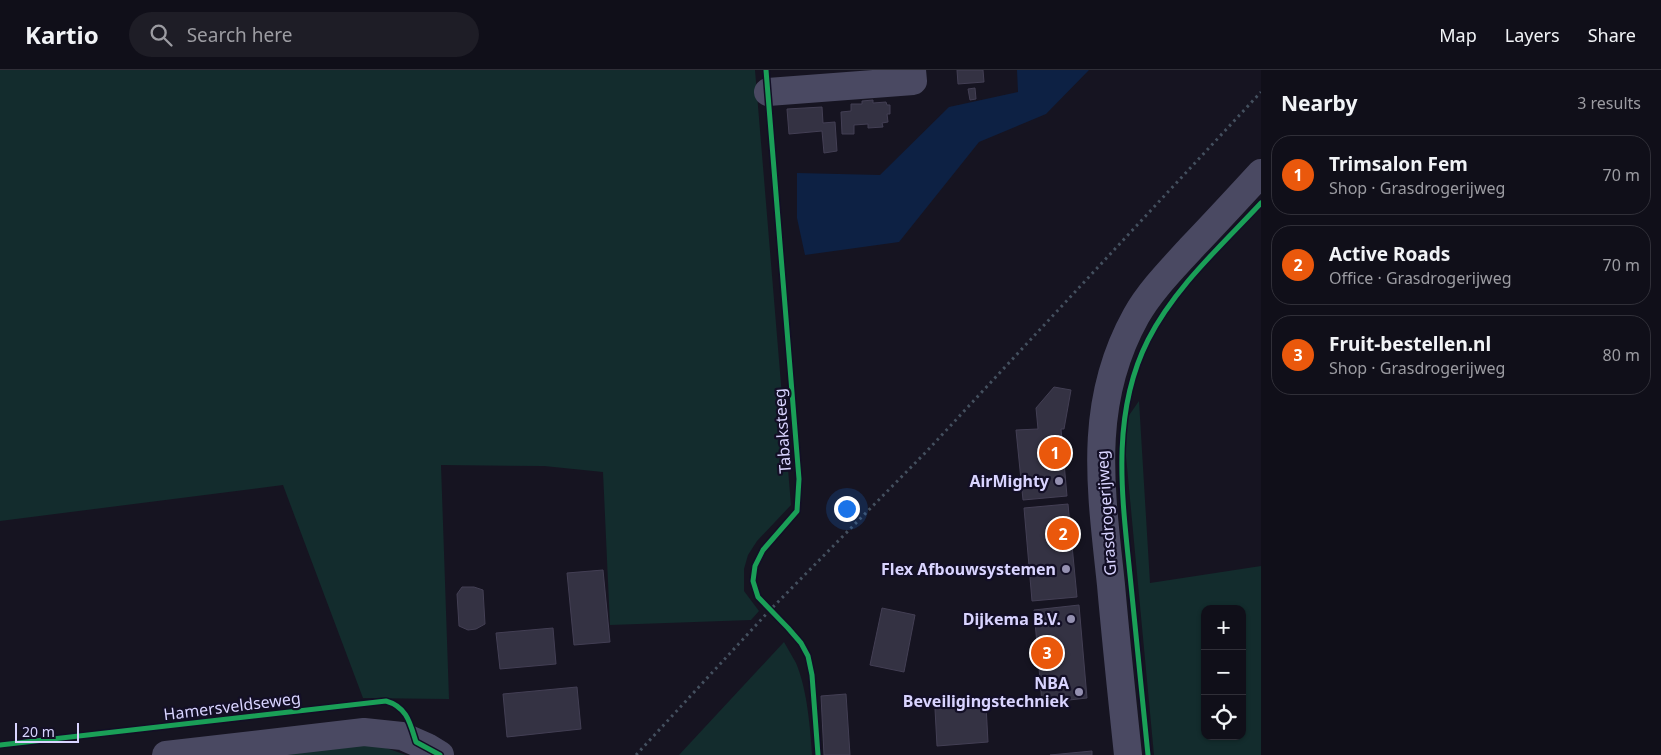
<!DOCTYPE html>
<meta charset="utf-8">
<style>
:root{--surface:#100f19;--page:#1e1d26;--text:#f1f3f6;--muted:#9c9ca2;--line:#302f38;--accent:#ea580c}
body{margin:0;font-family:"Noto Sans",sans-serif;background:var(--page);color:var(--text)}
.controls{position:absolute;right:15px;bottom:15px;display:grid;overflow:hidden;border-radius:10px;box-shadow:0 1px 4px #0004}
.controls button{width:45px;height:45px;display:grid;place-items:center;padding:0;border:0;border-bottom:1px solid var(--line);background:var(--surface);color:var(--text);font:25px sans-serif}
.scale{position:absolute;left:15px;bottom:12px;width:64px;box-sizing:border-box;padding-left:5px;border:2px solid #d9d4ff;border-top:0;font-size:14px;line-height:18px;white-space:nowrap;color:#d9d4ff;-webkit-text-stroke:4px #130f26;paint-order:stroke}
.you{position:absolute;left:846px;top:438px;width:18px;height:18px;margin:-12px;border:4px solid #fff;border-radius:50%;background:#1a73e8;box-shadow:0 0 0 8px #1a73e833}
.badge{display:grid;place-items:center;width:32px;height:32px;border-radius:50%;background:var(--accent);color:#fff;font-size:16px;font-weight:700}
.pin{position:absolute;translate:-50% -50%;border:2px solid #fff;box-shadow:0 1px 5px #0006}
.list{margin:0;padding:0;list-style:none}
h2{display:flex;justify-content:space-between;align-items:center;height:65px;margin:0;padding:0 20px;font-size:21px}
h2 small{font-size:16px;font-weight:400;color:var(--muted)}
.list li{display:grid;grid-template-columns:32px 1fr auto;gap:15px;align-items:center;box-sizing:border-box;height:80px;margin:0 10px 10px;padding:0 10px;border:1px solid var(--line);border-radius:20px}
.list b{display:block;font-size:19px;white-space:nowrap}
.list p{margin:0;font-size:16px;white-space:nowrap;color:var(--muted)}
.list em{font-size:16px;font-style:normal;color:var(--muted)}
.icon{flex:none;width:28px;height:28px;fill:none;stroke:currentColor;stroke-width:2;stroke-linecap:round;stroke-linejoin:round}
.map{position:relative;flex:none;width:1261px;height:685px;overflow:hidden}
header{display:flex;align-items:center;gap:30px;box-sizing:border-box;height:70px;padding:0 25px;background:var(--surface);border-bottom:1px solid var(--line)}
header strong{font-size:24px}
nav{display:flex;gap:28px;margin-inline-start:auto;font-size:18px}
.search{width:350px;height:45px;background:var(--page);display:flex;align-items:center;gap:12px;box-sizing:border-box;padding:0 18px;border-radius:28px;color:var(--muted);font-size:19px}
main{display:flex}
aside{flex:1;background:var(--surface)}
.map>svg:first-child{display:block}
</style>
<header>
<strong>Kartio</strong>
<div class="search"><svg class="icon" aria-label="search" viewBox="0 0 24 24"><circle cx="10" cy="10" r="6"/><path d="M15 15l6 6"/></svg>Search here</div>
<nav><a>Map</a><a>Layers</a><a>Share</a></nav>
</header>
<main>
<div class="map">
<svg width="1261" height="685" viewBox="0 0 1261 685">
<rect width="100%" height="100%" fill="#161421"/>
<g fill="#132c2d" fill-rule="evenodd">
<polygon points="0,0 755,0 791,435 757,471 748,485 744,499 744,521 759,541 751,550 610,555 603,402 544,396 441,395 449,629 363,628 283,415 0,451"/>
<path d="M 1139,331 L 1150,513 L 1261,496 L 1261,685 L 1154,685 L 1123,354 ZM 1205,539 L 1242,539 L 1242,666 L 1205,666 Z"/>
<path d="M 784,572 C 788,579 792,586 796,593 C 807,619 810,656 812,685 L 679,685 Z"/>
<polygon points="372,673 406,685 231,685"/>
</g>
<polygon fill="#0d2144" points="1017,0 1089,0 1046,44 979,72 899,172 805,185 797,148 797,103 880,105 949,37 1018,22"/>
<g fill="#343243" stroke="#433f54">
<polygon points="957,0 983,0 984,12 958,14"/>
<polygon points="975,18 976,29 970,30 968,19"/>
<polygon points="873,30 873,33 886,32 887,35 890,35 890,44 887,44 888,52 882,53 883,57 868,58 868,54 854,55 854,64 842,64 841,42 851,41 851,34 862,34 862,31"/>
<polygon points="822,37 823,53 835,52 837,81 824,83 822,61 789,64 787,39"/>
<polygon points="1054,317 1071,320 1064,359 1061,359 1067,426 1023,430 1016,360 1038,359 1036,338"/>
<polygon points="1068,434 1077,527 1032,531 1024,438"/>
<polygon points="603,500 610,572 574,575 567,503"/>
<polygon points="462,517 474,517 483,520 485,554 476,559 468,560 459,556 457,524"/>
<polygon points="1079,535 1087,628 1042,633 1034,540"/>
<polygon points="882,538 915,545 904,602 870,595"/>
<polygon points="553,558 556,594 500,599 496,563"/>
<polygon points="577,617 581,659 507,667 503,624"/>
<polygon points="846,624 850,685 824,685 821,626"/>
<polygon points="986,635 988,672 937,676 935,639"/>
<polygon points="1092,681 1092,685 1050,685"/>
</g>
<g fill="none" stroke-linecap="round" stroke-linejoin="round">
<polyline stroke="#44505f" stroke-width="3" stroke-dasharray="2.5 4" stroke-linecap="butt" points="636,685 770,540 926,382 1261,22"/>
<g stroke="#4a4962" stroke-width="28">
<polyline points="768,22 913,11 912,0"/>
<polyline points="166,685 364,662 402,666 427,677 440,685"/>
<path d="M 1128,685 C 1122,628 1116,572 1111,515 C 1101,420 1087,334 1136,246 C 1150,221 1172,199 1191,178 C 1215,153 1238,128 1261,103"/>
</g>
<defs>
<g id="cycleway">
<polyline points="766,0 799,409 797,441 763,480 755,496 753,511 758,527 788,558 801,573 808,586 812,605 818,685"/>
<path d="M 0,675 L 386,631 C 407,637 410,653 416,672 L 440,685"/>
<path d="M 1148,685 C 1142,628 1137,572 1131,515 C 1123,433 1109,347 1148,270 C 1175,217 1221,176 1261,133"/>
</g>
</defs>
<use href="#cycleway" stroke="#130f26" stroke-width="8"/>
<use href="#cycleway" stroke="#1a9f57" stroke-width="5"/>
</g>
<g fill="#9591b1" stroke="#130f26" stroke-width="2">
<circle cx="1059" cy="411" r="5"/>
<circle cx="1066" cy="499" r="5"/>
<circle cx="1071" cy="549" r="5"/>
<circle cx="1079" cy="622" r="5"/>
</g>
<g text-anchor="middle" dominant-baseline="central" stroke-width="4.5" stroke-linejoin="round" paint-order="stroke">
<g font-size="16" fill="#d9d4ff" stroke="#130f26">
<text transform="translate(782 361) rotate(-94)">Tabaksteeg</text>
<text transform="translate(1106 443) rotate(-94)">Grasdrogerijweg</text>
<text transform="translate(232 636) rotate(-7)">Hamersveldseweg</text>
</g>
<g font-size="16" font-weight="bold" fill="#d9d4ff" stroke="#130f26" text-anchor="end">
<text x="1049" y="411">AirMighty</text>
<text x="1056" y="499">Flex Afbouwsystemen</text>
<text x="1061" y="549">Dijkema B.V.</text>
<text x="1069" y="613">NBA<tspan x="1069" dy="18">Beveiligingstechniek</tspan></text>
</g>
</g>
</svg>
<div class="controls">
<button>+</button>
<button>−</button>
<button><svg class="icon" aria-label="locate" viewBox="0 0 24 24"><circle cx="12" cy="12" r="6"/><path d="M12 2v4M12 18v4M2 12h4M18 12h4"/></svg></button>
</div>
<div class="scale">20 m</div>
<div class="you"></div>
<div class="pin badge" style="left:1055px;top:383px">1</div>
<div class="pin badge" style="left:1063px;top:464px">2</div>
<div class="pin badge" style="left:1047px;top:583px">3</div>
</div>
<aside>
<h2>Nearby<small>3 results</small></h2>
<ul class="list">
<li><span class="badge">1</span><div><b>Trimsalon Fem</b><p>Shop · Grasdrogerijweg</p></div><em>70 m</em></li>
<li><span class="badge">2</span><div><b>Active Roads</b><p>Office · Grasdrogerijweg</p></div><em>70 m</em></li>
<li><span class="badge">3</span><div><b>Fruit-bestellen.nl</b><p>Shop · Grasdrogerijweg</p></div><em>80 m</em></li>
</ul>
</aside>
</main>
